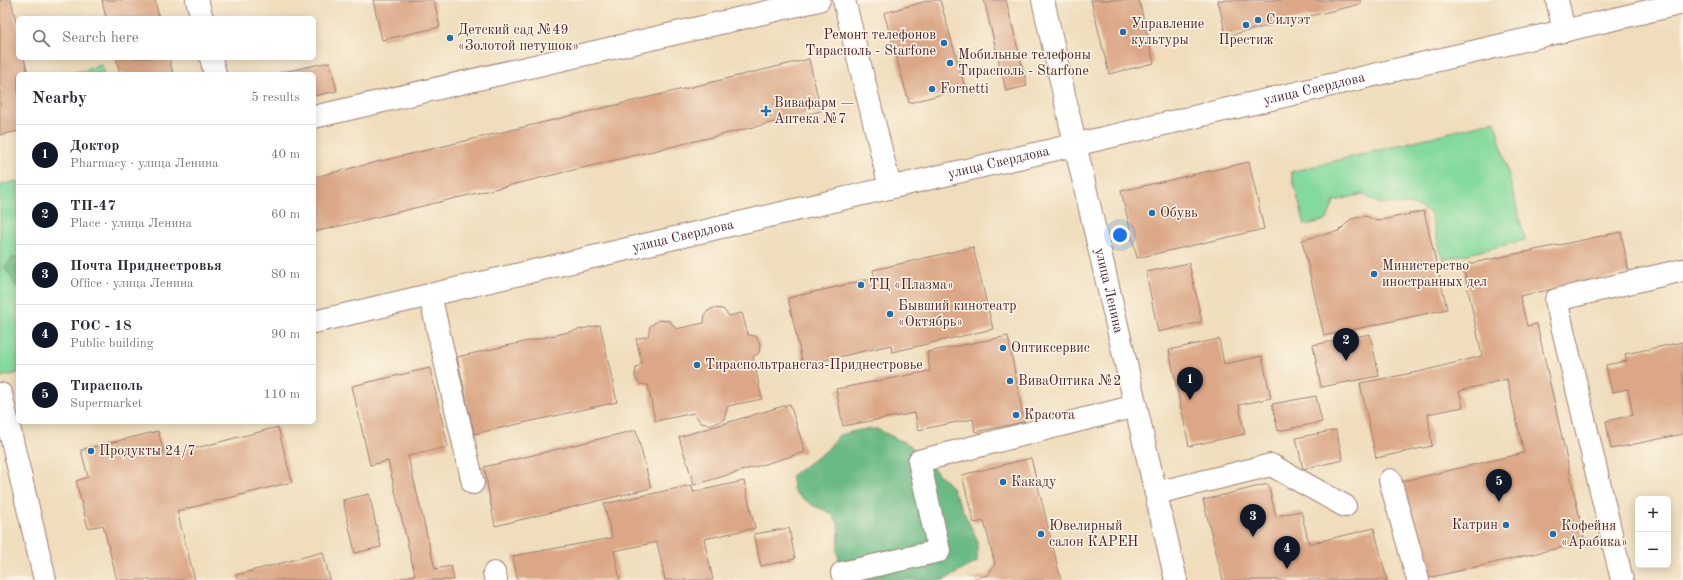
<!DOCTYPE html>
<meta charset="utf-8">
<style>
:root{--surface:#fff;--page:#f7f7f7;--text:#2b2b33;--muted:#7c7c81;--line:#e1e1e2;--accent:#111827}
body{margin:0;font-family:"Old Standard TT",serif;background:var(--page);color:var(--text)}
.controls{position:absolute;right:12px;bottom:12px;display:grid;overflow:hidden;border-radius:6px;box-shadow:0 2px 10px #0003}
.controls button{width:36px;height:36px;display:grid;place-items:center;padding:0;border:0;border-bottom:1px solid var(--line);background:var(--surface);color:var(--text);font:20px sans-serif}
.you{position:absolute;left:1120px;top:235px;width:14px;height:14px;margin:-10px;border:3px solid #fff;border-radius:50%;background:#1a73e8;box-shadow:0 0 0 6px #1a73e833}
.badge{display:grid;place-items:center;width:26px;height:26px;border-radius:50%;background:var(--accent);color:#fff;font-size:13px;font-weight:700}
.pin{position:absolute;translate:-50% -33px;filter:drop-shadow(0 1px 2px #0008)}
.pin::after{content:'';position:absolute;top:21px;width:14px;height:12px;background:inherit;clip-path:polygon(0 0,100% 0,50% 100%)}
.list{margin:0;padding:0;list-style:none}
h2{display:flex;justify-content:space-between;align-items:center;height:52px;margin:0;padding:0 16px;font-size:17px}
h2 small{font-size:13px;font-weight:400;color:var(--muted)}
.list li{display:grid;grid-template-columns:26px 1fr auto;gap:12px;align-items:center;box-sizing:border-box;height:60px;padding:0 16px;border-top:1px solid var(--line)}
.list b{display:block;font-size:15px;white-space:nowrap}
.list p{margin:0;font-size:13px;white-space:nowrap;color:var(--muted)}
.list em{font-size:13px;font-style:normal;color:var(--muted)}
.icon{flex:none;width:22px;height:22px;fill:none;stroke:currentColor;stroke-width:2;stroke-linecap:round;stroke-linejoin:round}
.map{position:relative;flex:none;width:1683px;height:580px;overflow:hidden}
.search{position:absolute;background:var(--surface);box-shadow:0 2px 10px #0003;left:16px;top:16px;width:300px;height:44px;display:flex;align-items:center;gap:10px;box-sizing:border-box;padding:0 14px;border-radius:6px;color:var(--muted);font-size:15px}
.panel{position:absolute;background:var(--surface);box-shadow:0 2px 10px #0003;left:16px;top:72px;width:300px;height:352px;border-radius:6px}
.map>svg:first-child{display:block}
</style>
<div class="map">
<svg width="1683" height="580" viewBox="0 0 1683 580">
<rect width="100%" height="100%" fill="#fcf5e5"/>
<filter id="ink" filterUnits="userSpaceOnUse"><feTurbulence type="fractalNoise" baseFrequency=".025" numOctaves="2"/><feDisplacementMap in="SourceGraphic" scale="8" xChannelSelector="R" yChannelSelector="G"/><feConvolveMatrix kernelMatrix="1 2 1 2 8 2 1 2 1" color-interpolation-filters="sRGB"/></filter>
<filter id="wash" filterUnits="userSpaceOnUse"><feTurbulence type="fractalNoise" baseFrequency=".012" numOctaves="4" result="noise"/><feDisplacementMap in="SourceGraphic" scale="16" xChannelSelector="R" yChannelSelector="G"/><feGaussianBlur stdDeviation="0.9" result="paint"/><feColorMatrix in="noise" values="0 0 0 0 0 0 0 0 0 0 0 0 0 0 0 0 0 1.4 0 .05"/><feComposite in="paint" operator="in"/></filter>
<g filter="url(#wash)">
<rect width="100%" height="100%" fill="#efddbb"/>
<g fill="#84da9e" stroke="#677c64">
<polygon points="102,65 104,74 70,74"/>
<polygon points="1495,121 1525,240 1443,260 1430,212 1410,204 1380,204 1363,194 1334,201 1327,220 1305,225 1291,172"/>
<polygon points="18,181 18,373 0,377 0,185"/>
</g>
<g fill="#6bba85" stroke="#5a6c58">
<polygon points="18,257 18,289 5,267 12,258"/>
<polygon points="877,429 910,445 951,486 977,539 977,562 944,580 849,580 840,566 837,550 839,538 838,523 831,513 812,505 794,492 791,476 827,450 839,435 860,430"/>
</g>
<g id="blocks">
<g fill="#dba786">
<polygon points="0,0 11,0 18,30 18,58 24,58 28,74 18,74 18,131 0,135"/>
<polygon points="102,0 155,0 159,18 106,18"/>
<polygon points="373,0 434,0 440,27 382,40"/>
<polygon points="930,0 940,0 965,88 909,103 884,13"/>
<polygon points="984,0 1006,0 1027,86 1006,91"/>
<polygon points="1091,0 1139,0 1154,63 1109,74"/>
<polygon points="1218,0 1360,0 1361,4 1226,36"/>
<polygon points="116,58 169,58 173,74 120,74"/>
<polygon points="809,59 821,111 314,232 314,177"/>
<polygon points="330,62 337,91 314,96 314,74 279,74 279,73"/>
<polygon points="1249,162 1264,229 1137,258 1121,191"/>
<polygon points="1424,211 1447,309 1324,336 1302,240 1339,231 1351,219 1365,216 1377,221"/>
<polygon points="1621,232 1629,273 1520,296 1527,326 1537,324 1585,542 1423,579 1400,482 1524,453 1507,379 1459,391 1463,407 1428,414 1432,446 1376,458 1360,383 1418,372 1482,356 1463,265"/>
<polygon points="973,247 993,329 892,352 891,345 803,365 788,298 875,278 873,270"/>
<polygon points="1189,263 1202,322 1158,332 1146,272"/>
<polygon points="713,308 723,309 729,316 742,313 748,335 756,336 760,344 759,353 753,357 762,399 728,406 724,419 713,425 701,423 694,413 655,421 648,385 640,384 635,376 636,368 642,363 636,339 648,336 650,326 659,320 670,321 676,329 704,323 705,313"/>
<polygon points="600,325 617,402 474,434 457,357"/>
<polygon points="1370,334 1379,376 1321,387 1313,345"/>
<polygon points="1008,336 1024,422 975,432 973,419 918,430 915,413 843,426 836,389 930,371 927,352"/>
<polygon points="1219,339 1224,364 1262,356 1271,398 1239,405 1245,434 1189,446 1169,350"/>
<polygon points="1683,342 1683,434 1611,449 1606,421 1633,415 1628,389 1612,392 1606,365 1627,361 1625,354"/>
<polygon points="430,368 448,447 408,456 435,569 451,566 454,580 394,580 415,575 388,461 370,465 352,386"/>
<polygon points="1316,396 1322,422 1278,431 1272,404"/>
<polygon points="790,404 805,452 694,485 679,437"/>
<polygon points="278,427 292,482 177,511 195,580 117,580 103,525 88,528 76,481 88,477 81,450 158,431 165,456"/>
<polygon points="636,430 651,488 495,526 484,467"/>
<polygon points="1336,430 1343,460 1303,469 1296,438"/>
<polygon points="1031,458 1061,580 967,580 988,575 995,564 984,521 974,523 962,475"/>
<polygon points="744,481 755,528 704,539 713,580 665,580 657,542 614,551 620,580 517,580 513,556 612,538 604,504 692,485 693,492"/>
<polygon points="1268,484 1276,516 1301,511 1309,544 1374,528 1387,580 1223,580 1203,500"/>
<polygon points="369,494 381,547 355,553 343,500"/>
<polygon points="789,528 795,559 761,566 754,534"/>
<polygon points="323,552 330,580 238,580 236,575"/>
</g>
</g>
</g>
<g filter="url(#ink)">
<use href="#blocks" fill-opacity="0" stroke="#9c7e73" stroke-width="1"/>
<g fill="none" stroke-linecap="round" stroke-linejoin="round">
<defs>
<g id="minor">
<polyline points="197,0 202,18"/>
<polyline points="844,0 890,187"/>
<path id="s1" d="M 1043,0 L 1075,144 L 1176,580"/>
<polyline points="1557,0 1564,31"/>
<polyline points="211,58 215,74"/>
<polyline points="314,117 819,0"/>
<polyline points="430,295 473,483"/>
<path id="s2" d="M 314,322 L 1683,3"/>
<polyline points="1,394 45,580"/>
<polyline points="1390,480 1418,580"/>
<polyline points="1156,493 1271,465 1345,506"/>
<polyline points="494,573 496,580"/>
<polyline points="842,573 939,551 919,461 1136,406"/>
<polyline points="1622,580 1556,300 1683,270"/>
</g>
</defs>
<use href="#minor" stroke="#9c7e73" stroke-width="24"/>
<use href="#minor" stroke="#fff" stroke-width="22"/>
</g>
</g>
<g fill="#1f6fb2" stroke="#fcf5e5" stroke-width="1.5">
<circle cx="1258" cy="20" r="4"/>
<circle cx="1246" cy="25" r="4"/>
<circle cx="1123" cy="32" r="4"/>
<circle cx="450" cy="38" r="4"/>
<circle cx="944" cy="43" r="4"/>
<circle cx="950" cy="63" r="4"/>
<circle cx="932" cy="89" r="4"/>
<path d="M764 105h4v4h4v4h-4v4h-4v-4h-4v-4h4z"/>
<circle cx="1152" cy="213" r="4"/>
<circle cx="1374" cy="274" r="4"/>
<circle cx="861" cy="285" r="4"/>
<circle cx="890" cy="314" r="4"/>
<circle cx="1003" cy="348" r="4"/>
<circle cx="697" cy="365" r="4"/>
<circle cx="1010" cy="381" r="4"/>
<circle cx="1016" cy="415" r="4"/>
<circle cx="91" cy="451" r="4"/>
<circle cx="1003" cy="482" r="4"/>
<circle cx="1506" cy="525" r="4"/>
<circle cx="1041" cy="534" r="4"/>
<circle cx="1553" cy="534" r="4"/>
</g>
<g text-anchor="middle" dominant-baseline="central" stroke-width="3" stroke-linejoin="round" paint-order="stroke">
<g font-size="14" fill="#4a1f2b" stroke="#fcf5e5" text-anchor="start">
<text x="1266" y="20">Силуэт</text>
<text x="1131" y="24">Управление<tspan x="1131" dy="16">культуры</tspan></text>
<text x="458" y="30">Детский сад №49<tspan x="458" dy="16">«Золотой петушок»</tspan></text>
<text x="936" y="35" text-anchor="end">Ремонт телефонов<tspan x="936" dy="16">Тирасполь - Starfone</tspan></text>
<text x="1246" y="40" text-anchor="middle">Престиж</text>
<text x="958" y="55">Мобильные телефоны<tspan x="958" dy="16">Тирасполь - Starfone</tspan></text>
<text x="940" y="89">Fornetti</text>
<text x="774" y="103">Вивафарм —<tspan x="774" dy="16">Аптека №7</tspan></text>
<text x="1160" y="213">Обувь</text>
<text x="1382" y="266">Министерство<tspan x="1382" dy="16">иностранных дел</tspan></text>
<text x="869" y="285">ТЦ «Плазма»</text>
<text x="898" y="306">Бывший кинотеатр<tspan x="898" dy="16">«Октябрь»</tspan></text>
<text x="1011" y="348">Оптиксервис</text>
<text x="705" y="365">Тираспольтрансгаз-Приднестровье</text>
<text x="1018" y="381">ВиваОптика №2</text>
<text x="1024" y="415">Красота</text>
<text x="99" y="451">Продукты 24/7</text>
<text x="1011" y="482">Какаду</text>
<text x="1498" y="525" text-anchor="end">Катрин</text>
<text x="1049" y="526">Ювелирный<tspan x="1049" dy="16">салон КАРЕН</tspan></text>
<text x="1561" y="526">Кофейня<tspan x="1561" dy="16">«Арабика»</tspan></text>
</g>
<g font-size="14" fill="#4a1f2b" stroke="#fcf5e5">
<text stroke="none"><textPath href="#s2" startOffset="1027">улица Свердлова</textPath></text>
<text stroke="none"><textPath href="#s2" startOffset="703">улица Свердлова</textPath></text>
<text stroke="none"><textPath href="#s2" startOffset="379">улица Свердлова</textPath></text>
<text stroke="none"><textPath href="#s1" startOffset="298">улица Ленина</textPath></text>
</g>
</g>
</svg>
<div class="controls">
<button>+</button>
<button>−</button>
</div>
<div class="you"></div>
<div class="pin badge" style="left:1190px;top:400px">1</div>
<div class="pin badge" style="left:1346px;top:361px">2</div>
<div class="pin badge" style="left:1253px;top:537px">3</div>
<div class="pin badge" style="left:1287px;top:569px">4</div>
<div class="pin badge" style="left:1499px;top:502px">5</div>
<div class="search"><svg class="icon" aria-label="search" viewBox="0 0 24 24"><circle cx="10" cy="10" r="6"/><path d="M15 15l6 6"/></svg>Search here</div>
<section class="panel">
<h2>Nearby<small>5 results</small></h2>
<ul class="list">
<li><span class="badge">1</span><div><b>Доктор</b><p>Pharmacy · улица Ленина</p></div><em>40 m</em></li>
<li><span class="badge">2</span><div><b>ТП-47</b><p>Place · улица Ленина</p></div><em>60 m</em></li>
<li><span class="badge">3</span><div><b>Почта Приднестровья</b><p>Office · улица Ленина</p></div><em>80 m</em></li>
<li><span class="badge">4</span><div><b>ГОС - 18</b><p>Public building</p></div><em>90 m</em></li>
<li><span class="badge">5</span><div><b>Тирасполь</b><p>Supermarket</p></div><em>110 m</em></li>
</ul>
</section>
</div>
